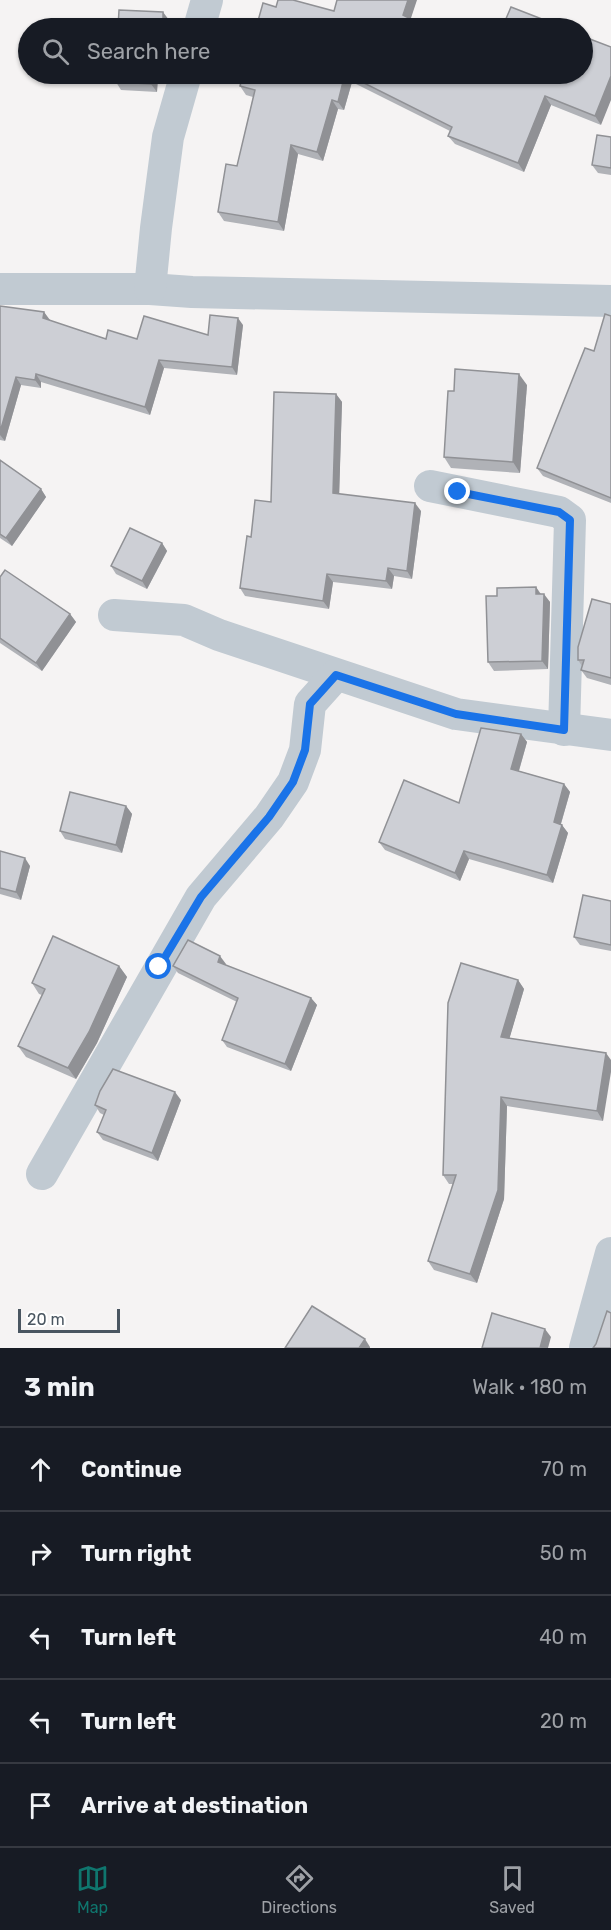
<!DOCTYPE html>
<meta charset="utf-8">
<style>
:root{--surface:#171b24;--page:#20242c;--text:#f1f3f6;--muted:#9ea1a6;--line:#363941;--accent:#0f766e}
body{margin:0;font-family:Rubik,sans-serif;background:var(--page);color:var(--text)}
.scale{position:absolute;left:18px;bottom:15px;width:102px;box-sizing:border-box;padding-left:6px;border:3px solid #4a5661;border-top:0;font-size:16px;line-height:21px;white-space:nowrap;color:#4a5661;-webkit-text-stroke:4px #fff;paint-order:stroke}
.stop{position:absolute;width:18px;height:18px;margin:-14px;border:4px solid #1a73e8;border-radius:50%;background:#fff}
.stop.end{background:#1a73e8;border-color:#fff;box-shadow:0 2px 6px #0008}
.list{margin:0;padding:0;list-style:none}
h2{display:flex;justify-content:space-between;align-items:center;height:78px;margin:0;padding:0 24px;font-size:26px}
h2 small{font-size:20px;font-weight:400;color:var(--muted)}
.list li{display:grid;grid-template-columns:39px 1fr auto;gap:18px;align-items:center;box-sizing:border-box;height:84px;padding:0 24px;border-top:2px solid var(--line)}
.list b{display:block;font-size:22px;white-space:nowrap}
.list em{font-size:20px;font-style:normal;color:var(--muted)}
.icon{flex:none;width:33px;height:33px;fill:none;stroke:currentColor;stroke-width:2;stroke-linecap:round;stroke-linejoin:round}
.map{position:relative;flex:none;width:611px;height:1348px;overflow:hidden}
.search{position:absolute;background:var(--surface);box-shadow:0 2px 4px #0004;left:18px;right:18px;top:18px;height:66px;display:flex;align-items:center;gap:15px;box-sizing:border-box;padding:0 21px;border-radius:33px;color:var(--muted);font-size:22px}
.sheet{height:498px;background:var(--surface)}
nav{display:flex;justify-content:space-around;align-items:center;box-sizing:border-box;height:84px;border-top:2px solid var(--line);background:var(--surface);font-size:16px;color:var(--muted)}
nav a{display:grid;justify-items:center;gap:3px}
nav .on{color:var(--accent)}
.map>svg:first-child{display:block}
</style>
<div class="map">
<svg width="611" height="1348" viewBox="0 0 611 1348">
<rect width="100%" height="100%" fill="#f5f3f3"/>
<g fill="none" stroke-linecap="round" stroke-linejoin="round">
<g stroke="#c1cad2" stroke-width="32">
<polyline points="199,28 207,0"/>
<polyline points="0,289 150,289 192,292 611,301"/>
<polyline points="150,289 156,228 168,137 186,74"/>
<polyline points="430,486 559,512 570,520 564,730"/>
<polyline points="114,615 184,620 219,635 456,714 611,735"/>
<polyline points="42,1174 201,897 269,817 293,782 305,750 310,704 336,675"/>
<polyline points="585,1348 611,1253"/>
</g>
</g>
<g fill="#b0b2b7">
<polygon points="116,74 167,74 167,76 158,76 157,92 121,90 116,82"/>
<polygon points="243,74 582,74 601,125 551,105 524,172 455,144 448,136 450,131 352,82 344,110 338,109 323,161 298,154 284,231 224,221 218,212 237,166 253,97 246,95 240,86"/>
<polygon points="611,137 611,175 598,173 592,165"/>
<polygon points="0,306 44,312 49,320 106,339 137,339 208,335 243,325 237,375 164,368 150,415 41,382 41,388 21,385 5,441 0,440"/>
<polygon points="611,316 611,503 543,476 537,468"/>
<polygon points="527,385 520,473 451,468 444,457"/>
<polygon points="336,394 342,402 339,494 421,511 412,579 394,576 392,589 333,582 329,609 245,596 240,588 251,537"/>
<polygon points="0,460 41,489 46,497 12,546 0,538"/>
<polygon points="162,543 167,551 147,589 116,574 111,566"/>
<polygon points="0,577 70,614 76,622 42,671 0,643"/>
<polygon points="536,587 541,594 550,602 548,669 494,671 488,662 497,596"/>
<polygon points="611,604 611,685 587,678 581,670 582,666 578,660"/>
<polygon points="521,734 527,742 519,771 564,784 570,792 561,824 568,833 553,883 469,859 460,881 385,850 379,842 459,803"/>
<polygon points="126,806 132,814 122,853 65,839 60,831"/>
<polygon points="0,851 30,866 21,900 0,894"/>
<polygon points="611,901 611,951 580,945 574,937"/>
<polygon points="226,964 225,965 311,998 317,1005 291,1071 227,1047 222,1040 237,1002 178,973 173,966"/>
<polygon points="119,966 127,977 97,1043 76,1079 26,1057 18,1046 42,995 39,994 32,983"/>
<polygon points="518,980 524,989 509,1039 606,1053 603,1121 507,1106 504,1199 477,1283 434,1270 428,1261 453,1184 449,1184 443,1175"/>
<polygon points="181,1100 158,1161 103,1140 97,1132 104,1115 100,1113 95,1105"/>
</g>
<g fill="#909195">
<polygon points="408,0 417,0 409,24 403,15"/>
<polygon points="163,12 169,20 169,28 163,28"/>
<polygon points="152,74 157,74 158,76 157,92 151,84"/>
<polygon points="345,74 352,82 344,110 338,102"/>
<polygon points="611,76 611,100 601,125 595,116"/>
<polygon points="545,96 551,105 524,172 518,163"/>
<polygon points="332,100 338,109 323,161 317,152"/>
<polygon points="291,145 298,154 284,231 278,222"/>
<polygon points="44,312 50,320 49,326 43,318"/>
<polygon points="238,318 243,325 237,375 232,367"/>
<polygon points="159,360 164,368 150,415 145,407"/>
<polygon points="36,374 41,382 41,388 35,380"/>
<polygon points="519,374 527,385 520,473 513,462"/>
<polygon points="16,377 21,385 5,441 0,435 0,432"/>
<polygon points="336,394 342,402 339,501 333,493"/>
<polygon points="41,489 46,497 12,546 6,538"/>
<polygon points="415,503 421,511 412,579 407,571"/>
<polygon points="162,543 167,551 147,589 142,581"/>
<polygon points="388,568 394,576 392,589 386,581"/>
<polygon points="327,574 333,582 329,609 323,601"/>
<polygon points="536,587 541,595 536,594"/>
<polygon points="544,594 550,602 548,669 542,661"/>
<polygon points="70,614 76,622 42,671 36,663"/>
<polygon points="521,734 527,742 517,777 511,769"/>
<polygon points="564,784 570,792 559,830 554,822"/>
<polygon points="126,806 132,814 122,853 116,845"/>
<polygon points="562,825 568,833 553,883 547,875"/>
<polygon points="464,851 469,859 460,881 455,873"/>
<polygon points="25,858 30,866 21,900 16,892"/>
<polygon points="220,956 226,964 223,969 218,962"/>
<polygon points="119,966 127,977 97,1043 76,1079 68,1068"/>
<polygon points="518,980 524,989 507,1047 501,1037"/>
<polygon points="311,998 317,1005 291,1071 285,1064"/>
<polygon points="606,1053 611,1060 611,1072 603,1121 597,1111"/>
<polygon points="175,1092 181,1100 158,1161 152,1153"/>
<polygon points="501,1097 507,1106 504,1199 477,1283 470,1274"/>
<polygon points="545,1329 551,1337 548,1348 540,1348"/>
<polygon points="365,1339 370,1347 370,1348 359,1348"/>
</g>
<g fill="#cdcfd5" stroke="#909195" stroke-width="1.5">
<polygon points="278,0 293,0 334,11 337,0 408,0 403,15 429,28 256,28 263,3 276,7"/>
<polygon points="511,7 565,28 502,28"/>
<polygon points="119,10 163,12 163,28 118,28"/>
<polygon points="582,36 611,47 611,76 595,116 545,96 518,163 448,136 452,127 346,74 582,74"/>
<polygon points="116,74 152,74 151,84 116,82"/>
<polygon points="243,74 345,74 338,102 332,100 317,152 291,145 278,222 218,212 226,164 237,166 255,90 240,86"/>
<polygon points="597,135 611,137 611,168 592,165"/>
<polygon points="0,306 44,312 43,318 106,339 108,330 137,339 144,316 208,335 210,315 238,318 232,367 159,360 145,407 36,374 35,380 16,377 0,432"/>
<polygon points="605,314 611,316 611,498 537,468 585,348 594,351"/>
<polygon points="455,369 519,374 513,462 444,457 448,391 454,391"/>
<polygon points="274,392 336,394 333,493 415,503 407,571 388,568 386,581 327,574 323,601 240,588 247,536 251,537 255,500 271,502"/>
<polygon points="0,460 41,489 6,538 0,534"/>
<polygon points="130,528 162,543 142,581 111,566"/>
<polygon points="5,570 70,614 36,663 0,638 0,577"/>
<polygon points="536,587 536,594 544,594 542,661 488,662 486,596 497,596 497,588"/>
<polygon points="592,599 611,604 611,678 581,670 584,660 578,660 578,647"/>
<polygon points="481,728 521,734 511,769 564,784 554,822 562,825 547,875 464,851 455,873 379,842 404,780 459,803"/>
<polygon points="70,792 126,806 116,845 60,831"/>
<polygon points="0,851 25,858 16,892 0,888"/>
<polygon points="583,895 611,901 611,945 574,937"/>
<polygon points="53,936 119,966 89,1032 68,1068 18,1046 45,989 32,983"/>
<polygon points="188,940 220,956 218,962 311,998 285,1064 222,1040 238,998 173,966"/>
<polygon points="461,963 518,980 501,1037 606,1053 597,1111 501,1097 498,1190 470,1274 428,1261 456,1175 443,1175 448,1003"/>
<polygon points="113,1069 175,1092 152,1153 97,1132 106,1110 95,1105 100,1091"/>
<polygon points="312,1306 365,1339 359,1348 285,1348"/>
<polygon points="607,1311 611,1313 611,1348 593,1348 596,1344"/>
<polygon points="492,1313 545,1329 540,1348 482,1348"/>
</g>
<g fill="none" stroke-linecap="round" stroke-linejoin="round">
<polyline stroke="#1a73e8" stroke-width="8" points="159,967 201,897 269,817 293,782 305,750 310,704 336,675 456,714 564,730 570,520 559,512 458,492"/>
</g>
</svg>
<div class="scale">20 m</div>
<div class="stop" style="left:159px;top:967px"></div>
<div class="stop end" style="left:458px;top:492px"></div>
<div class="search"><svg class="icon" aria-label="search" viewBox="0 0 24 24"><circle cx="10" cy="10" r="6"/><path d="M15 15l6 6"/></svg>Search here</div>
</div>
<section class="sheet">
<h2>3 min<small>Walk · 180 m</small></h2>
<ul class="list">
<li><svg class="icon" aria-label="ahead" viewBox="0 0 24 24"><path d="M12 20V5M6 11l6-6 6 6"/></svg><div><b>Continue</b></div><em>70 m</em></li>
<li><svg class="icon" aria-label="right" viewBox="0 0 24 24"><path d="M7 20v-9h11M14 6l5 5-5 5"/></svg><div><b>Turn right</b></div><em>50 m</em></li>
<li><svg class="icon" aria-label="left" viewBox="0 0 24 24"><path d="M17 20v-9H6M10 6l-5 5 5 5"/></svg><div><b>Turn left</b></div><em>40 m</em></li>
<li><svg class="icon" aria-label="left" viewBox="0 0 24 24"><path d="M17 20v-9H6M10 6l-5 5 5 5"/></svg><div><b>Turn left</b></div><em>20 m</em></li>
<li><svg class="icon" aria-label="arrive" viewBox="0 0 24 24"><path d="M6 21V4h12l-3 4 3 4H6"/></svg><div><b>Arrive at destination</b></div></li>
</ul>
</section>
<nav>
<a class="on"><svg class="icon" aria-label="map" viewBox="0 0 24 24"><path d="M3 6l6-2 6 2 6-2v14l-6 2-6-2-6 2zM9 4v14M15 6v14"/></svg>Map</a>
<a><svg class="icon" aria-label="directions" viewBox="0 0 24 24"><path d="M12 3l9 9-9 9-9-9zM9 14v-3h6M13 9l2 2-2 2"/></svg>Directions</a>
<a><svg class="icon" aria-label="saved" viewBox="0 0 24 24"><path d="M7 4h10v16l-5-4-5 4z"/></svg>Saved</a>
</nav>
